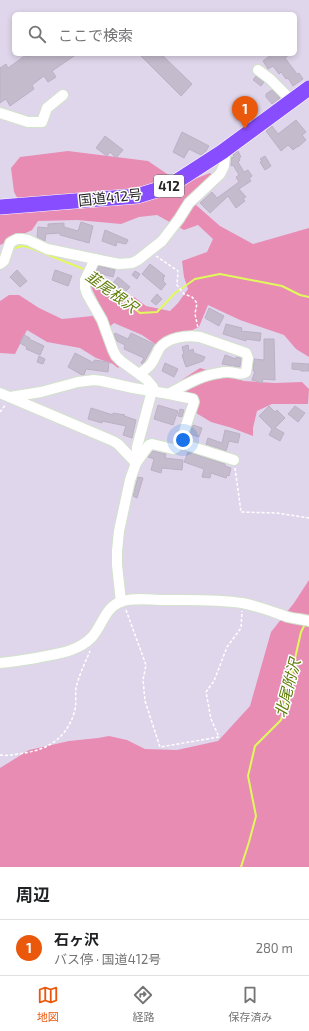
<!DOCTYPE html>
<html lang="ja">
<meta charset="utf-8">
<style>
:root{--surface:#fff;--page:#f2f2f2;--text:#202124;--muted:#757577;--line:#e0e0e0;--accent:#ea580c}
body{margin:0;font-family:"Exo 2","Noto Sans JP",sans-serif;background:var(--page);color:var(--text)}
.you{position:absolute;left:183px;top:440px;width:14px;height:14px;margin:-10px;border:3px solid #fff;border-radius:50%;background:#1a73e8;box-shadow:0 0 0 6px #1a73e833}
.badge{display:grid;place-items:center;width:26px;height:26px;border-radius:50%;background:var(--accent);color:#fff;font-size:13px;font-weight:700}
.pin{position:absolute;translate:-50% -33px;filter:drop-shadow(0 1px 2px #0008)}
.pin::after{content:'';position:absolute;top:21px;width:14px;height:12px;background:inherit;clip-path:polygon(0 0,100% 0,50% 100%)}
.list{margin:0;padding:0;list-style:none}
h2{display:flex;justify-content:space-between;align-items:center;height:52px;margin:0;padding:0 16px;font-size:17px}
h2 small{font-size:13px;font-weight:400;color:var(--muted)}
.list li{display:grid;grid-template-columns:26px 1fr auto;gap:12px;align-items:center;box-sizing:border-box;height:56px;padding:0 16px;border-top:1px solid var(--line)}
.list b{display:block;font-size:15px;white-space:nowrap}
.list p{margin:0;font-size:13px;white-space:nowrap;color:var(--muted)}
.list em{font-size:13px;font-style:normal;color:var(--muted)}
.icon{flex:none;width:22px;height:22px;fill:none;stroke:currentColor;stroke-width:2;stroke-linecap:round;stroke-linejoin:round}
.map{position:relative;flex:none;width:309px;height:867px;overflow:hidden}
.search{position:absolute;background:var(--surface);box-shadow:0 2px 6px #0003;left:12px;right:12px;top:12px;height:44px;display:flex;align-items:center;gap:10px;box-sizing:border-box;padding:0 14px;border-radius:6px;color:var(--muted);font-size:15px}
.sheet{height:108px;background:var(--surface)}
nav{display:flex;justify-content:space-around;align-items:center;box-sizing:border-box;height:56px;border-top:1px solid var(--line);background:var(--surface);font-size:11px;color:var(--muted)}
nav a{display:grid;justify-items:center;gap:2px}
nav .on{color:var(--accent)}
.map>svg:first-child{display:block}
</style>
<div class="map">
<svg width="309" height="867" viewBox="0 0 309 867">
<rect width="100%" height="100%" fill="#e0d6eb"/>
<g fill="#e88cb4">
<polygon points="68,151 148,161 182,184 210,173 219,179 196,205 220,226 253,244 309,228 309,357 296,349 284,335 240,320 208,305 199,327 158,346 142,335 114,323 103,332 120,366 118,368 113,364 96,358 80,348 47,342 27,330 15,354 0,353 0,301 9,295 19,295 39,308 62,319 93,316 99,304 89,282 95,280 114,299 134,297 146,306 170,311 178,303 188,289 184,277 182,261 207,252 213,239 198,225 184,230 157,215 139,217 121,224 77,220 38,221 32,230 0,245 0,213 25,212 14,192 11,168 20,157"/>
<polygon points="200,368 244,381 275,383 302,382 309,389 308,404 272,404 257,411 253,428 253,436 232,428 211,422 196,413 175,386 183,379"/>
<polygon points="309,580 309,867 0,867 0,768 29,750 69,741 98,738 109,736 127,740 145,749 177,750 218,741 250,706 271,632 294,603"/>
</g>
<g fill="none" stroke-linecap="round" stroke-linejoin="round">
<g stroke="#e0fa5c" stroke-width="2">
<polyline points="11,249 22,246 28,247 86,270"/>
<polyline points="91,273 118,292 125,301 140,313 157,312 175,293 195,279 220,274 282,286 300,295 309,297"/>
<polyline points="241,867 249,842 256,816 248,776 255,746 281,720 301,632 305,624"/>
</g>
</g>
<g fill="#c4bbcc" stroke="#bcb0c6">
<polygon points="33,54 77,54 52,71 56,77 48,82 44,76 32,85 34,89 10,106 6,99 0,103 0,68 6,64 8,68 26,55 28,57"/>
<polygon points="139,54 161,54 192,84 181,96"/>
<polygon points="272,54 290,54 285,58 297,74 299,73 303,79 293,86 288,78 286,79 281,72 279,74 273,66 268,69 263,61"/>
<polygon points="256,76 264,82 261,86 253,80"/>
<polygon points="272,90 280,98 272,104 266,97 266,94"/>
<polygon points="296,120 306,132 302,135 306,140 298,147 298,146 293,150 288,145 281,151 266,131 272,126 278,134"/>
<polygon points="182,132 209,146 206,151 201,155 189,149 184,158 173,152"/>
<polygon points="105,136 123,150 116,158 110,152 107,156 96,148"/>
<polygon points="238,151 241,157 239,158 240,160 238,162 244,172 248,170 252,176 249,178 251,181 239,189 246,197 243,198 245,201 236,208 228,196 210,213 200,203 212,192 217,198 239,182 236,177 239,175 233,165 231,166 231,158 234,157 233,155"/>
<polygon points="265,156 271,166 265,170 260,162 262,161 260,159"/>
<polygon points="81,222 93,226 89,243 60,235 60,233 46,234 45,241 37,237 38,227 48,228 48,224 64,223 64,227 78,231"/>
<polygon points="105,230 128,240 126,244 117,242 116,246 102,241"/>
<polygon points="150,264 165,276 163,277 164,278 163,281 166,284 161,290 142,274"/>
<polygon points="99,266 115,270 113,277 96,272"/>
<polygon points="17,270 27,281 20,287 10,277"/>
<polygon points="55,270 72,276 68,286 52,280"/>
<polygon points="135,271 140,274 137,279 132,275"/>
<polygon points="118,277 130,287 125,292 113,283"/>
<polygon points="157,294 162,299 156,305 151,301"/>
<polygon points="209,308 224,316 219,326 205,318"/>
<polygon points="226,324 242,328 241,331 261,333 260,341 246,339 246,341 223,334"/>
<polygon points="115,333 128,339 131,333 154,344 144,362 142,364 141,363 144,358 124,349 125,345 117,341 114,335"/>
<polygon points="24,335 30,338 29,339 44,346 40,355 26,349 27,347 20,343"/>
<polygon points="264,339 274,339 275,380 263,379 262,383 252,380 255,371 253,371 254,359 264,360"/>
<polygon points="188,345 189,351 193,349 194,353 205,357 203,361 186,367 182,355 184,354 182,347"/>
<polygon points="75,353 94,363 94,360 109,362 108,372 86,369 84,375 82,375 68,367"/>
<polygon points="225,355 236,359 236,357 241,358 240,367 222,364"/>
<polygon points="39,356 45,359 43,364 37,362"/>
<polygon points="165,363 178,369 174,377 162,371"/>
<polygon points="292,363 309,364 309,371 301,371 301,370 292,369"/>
<polygon points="158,405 178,411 173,425 154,419"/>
<polygon points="269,406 275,412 277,410 285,418 275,428 284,433 280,441 269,435 272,429 259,416"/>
<polygon points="295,406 305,413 298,422 288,414"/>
<polygon points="91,408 113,415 113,413 125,415 124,416 136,420 132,438 123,435 126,426 102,421 102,423 88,419"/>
<polygon points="180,409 184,410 182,417 178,416"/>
<polygon points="193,425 202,428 199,437 190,434"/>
<polygon points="225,430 240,434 238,443 229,441 226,451 206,444 208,438 222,443"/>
<polygon points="153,451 166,454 165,458 183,460 182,470 162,468 161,473 151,470 154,459 148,457"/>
<polygon points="188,452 225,464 225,466 231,468 229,476 227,475 226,478 211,473 210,478 202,477 204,469 184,462"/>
<polygon points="138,477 143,478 137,498 133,496"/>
</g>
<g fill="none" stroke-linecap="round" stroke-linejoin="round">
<defs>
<g id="minor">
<polyline points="258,70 270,79 292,101"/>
<polyline points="0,113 28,122 42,122 47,108 63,95"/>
<polyline points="95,259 85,280 85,288 87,294 102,320 113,350 116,356 121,361 147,380 153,387 137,447 136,463 130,480 119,531 117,551 117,565 121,602"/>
<polyline points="0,264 4,261 10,243 13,241 17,239 22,239 28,240 47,249 119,264 132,263 138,260 162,241 179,219 189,203 220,174 224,166 225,157 222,152"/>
<path d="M 139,374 C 145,370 150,367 153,361 C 155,357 157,353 159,349 C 167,337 187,335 200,337 L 246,353 L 248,358 L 246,372 C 241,376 235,372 228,372 C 225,372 222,372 219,373 C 202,375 187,384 172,392 L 169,394"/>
<polyline points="0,393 113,441 118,444 136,463 149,445 152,444 173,449 176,448 180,443"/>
<polyline points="10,397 41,392 78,382 94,380 102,381 133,388 169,394 193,399 194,402 180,443 234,460"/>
<path d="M 0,663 C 12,662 24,660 36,658 C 55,654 78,652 92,637 C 102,626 105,608 120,602 C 133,597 150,600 163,600 C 188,600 217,599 242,603 C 258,606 273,612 288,617 C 295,619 302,619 309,621"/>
</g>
<polyline id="highway" points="0,207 137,196 160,189 171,185 222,152 309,88"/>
</defs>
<use href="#minor" stroke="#d2e2cb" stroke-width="12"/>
<use href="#highway" stroke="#fff" stroke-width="16"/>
<g stroke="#fff" stroke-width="1.5" stroke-dasharray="3 2" stroke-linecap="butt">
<polyline points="156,256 178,271 177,285 184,294 192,297 197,303 195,314 198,328"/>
<polyline points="0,412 6,404"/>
<polyline points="235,468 241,512 277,513 309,518"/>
<polyline points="126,610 146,665 143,680 145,701 160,747 219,737 211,719 206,692 214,681 227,647 241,628 242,611"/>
<path d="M 0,755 C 6,756 12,755 18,754 C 45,751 66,740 74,713 C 77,705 75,696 76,688 C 79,675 85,663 90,651"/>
</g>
<use href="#minor" stroke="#fff" stroke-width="10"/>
<use href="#highway" stroke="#884dff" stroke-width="15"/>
</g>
<g text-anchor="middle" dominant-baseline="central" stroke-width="3" stroke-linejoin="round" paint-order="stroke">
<rect fill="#fff" stroke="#676767" stroke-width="1" x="154" y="175" width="30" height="22" rx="3"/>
<g font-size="13" font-weight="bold" fill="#262626">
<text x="169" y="186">412</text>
</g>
<g font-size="14" fill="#262626" stroke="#fff">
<text transform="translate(110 197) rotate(-6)">国道412号</text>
</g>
<g font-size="15" font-style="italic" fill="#5f7c05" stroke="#fff">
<text transform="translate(112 291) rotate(36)">韮尾根沢</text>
<text transform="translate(287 688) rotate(-75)">北尾附沢</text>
</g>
</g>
</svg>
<div class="you"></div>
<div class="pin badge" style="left:245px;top:129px">1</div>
<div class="search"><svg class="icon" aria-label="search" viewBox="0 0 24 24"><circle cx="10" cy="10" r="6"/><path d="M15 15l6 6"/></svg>ここで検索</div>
</div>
<section class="sheet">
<h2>周辺<small></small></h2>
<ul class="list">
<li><span class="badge">1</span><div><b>石ヶ沢</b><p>バス停 · 国道412号</p></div><em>280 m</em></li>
</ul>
</section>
<nav>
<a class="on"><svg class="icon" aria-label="map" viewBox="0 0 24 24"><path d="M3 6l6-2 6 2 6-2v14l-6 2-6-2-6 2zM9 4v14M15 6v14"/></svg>地図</a>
<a><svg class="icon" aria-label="directions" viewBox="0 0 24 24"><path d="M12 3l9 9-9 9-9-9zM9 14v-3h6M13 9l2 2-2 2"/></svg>経路</a>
<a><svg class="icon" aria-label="saved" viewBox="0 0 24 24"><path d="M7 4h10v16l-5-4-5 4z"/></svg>保存済み</a>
</nav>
